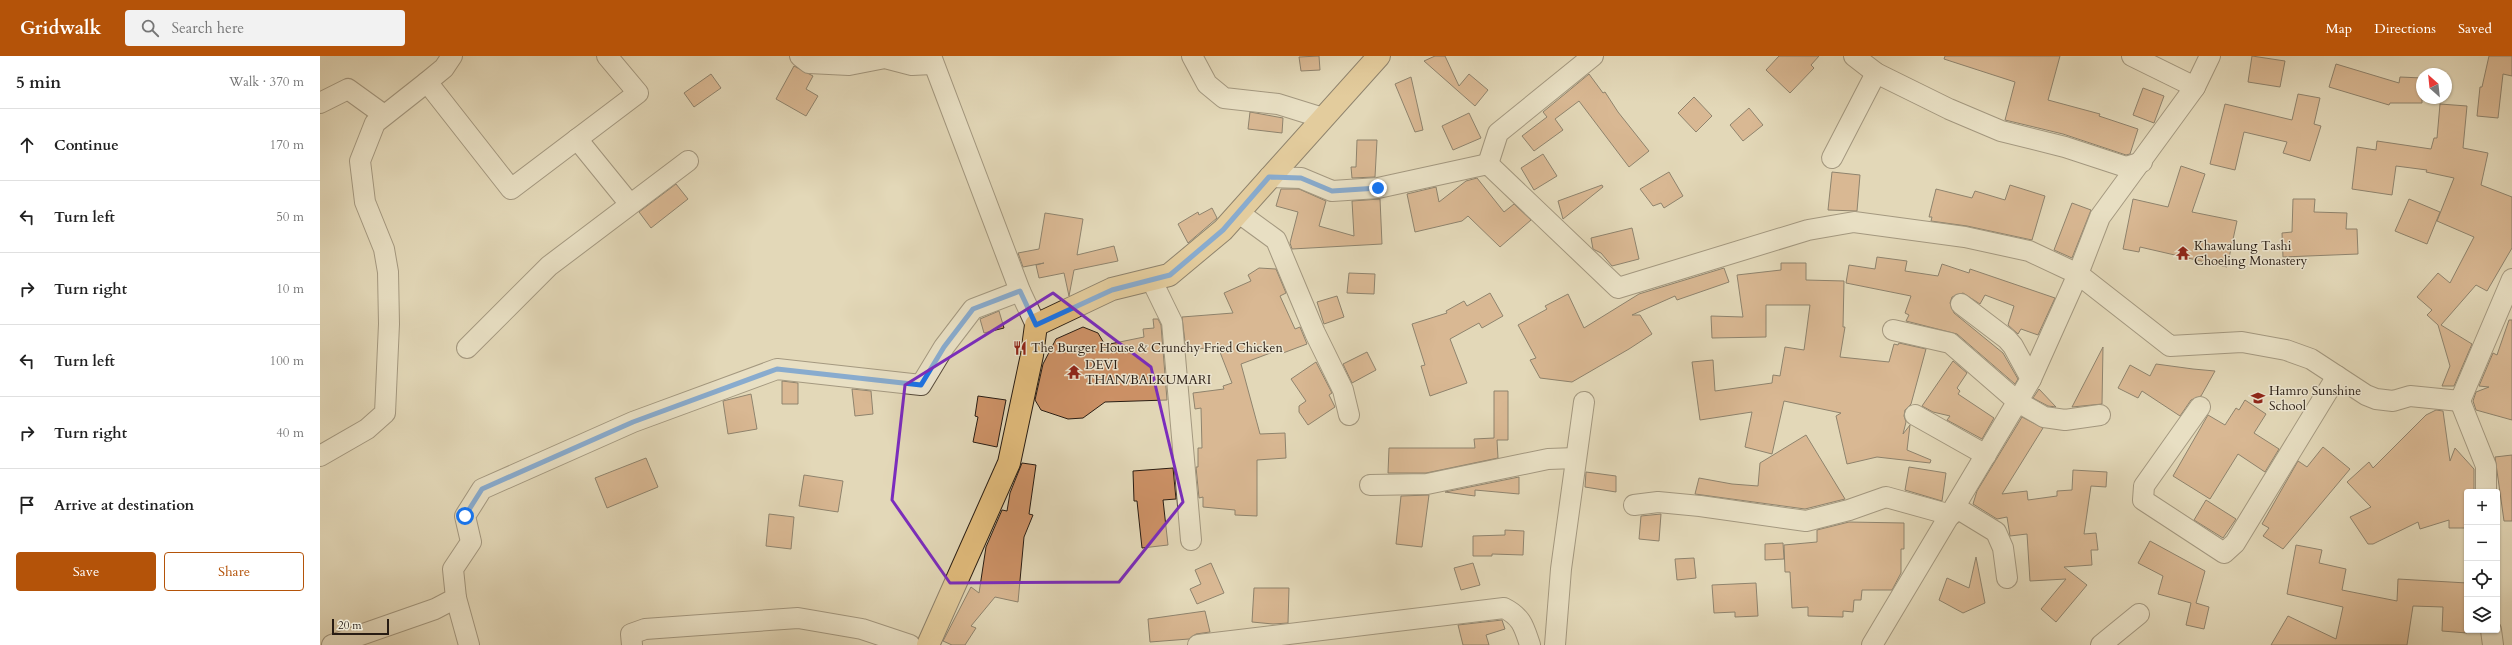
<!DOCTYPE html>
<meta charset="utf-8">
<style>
:root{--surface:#fff;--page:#f2f2f2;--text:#222;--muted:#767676;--line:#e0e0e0;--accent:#b45309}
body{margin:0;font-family:Cardo,serif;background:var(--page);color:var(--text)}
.controls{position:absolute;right:12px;bottom:12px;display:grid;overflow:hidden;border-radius:4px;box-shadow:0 1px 3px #0004}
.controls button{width:36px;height:36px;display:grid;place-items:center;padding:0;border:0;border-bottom:1px solid var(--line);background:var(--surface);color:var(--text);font:20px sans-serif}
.compass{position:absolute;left:2096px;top:12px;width:36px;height:36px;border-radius:50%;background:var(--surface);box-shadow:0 1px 3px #0004;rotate:333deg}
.scale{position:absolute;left:12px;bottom:10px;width:57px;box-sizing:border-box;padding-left:4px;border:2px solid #281c13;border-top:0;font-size:11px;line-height:14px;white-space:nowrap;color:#281c13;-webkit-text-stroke:3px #ede6d1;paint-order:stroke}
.stop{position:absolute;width:12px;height:12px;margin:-9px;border:3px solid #1a73e8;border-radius:50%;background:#fff}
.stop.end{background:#1a73e8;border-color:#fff;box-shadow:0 1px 4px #0008}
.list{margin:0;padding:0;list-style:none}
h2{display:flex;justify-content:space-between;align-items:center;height:52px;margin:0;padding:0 16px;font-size:17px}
h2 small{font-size:13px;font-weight:400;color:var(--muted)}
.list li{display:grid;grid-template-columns:26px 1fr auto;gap:12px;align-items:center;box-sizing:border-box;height:72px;padding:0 16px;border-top:1px solid var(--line)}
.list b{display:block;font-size:15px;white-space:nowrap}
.list em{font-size:13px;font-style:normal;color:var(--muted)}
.actions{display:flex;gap:8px;padding:12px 16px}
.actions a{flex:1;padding:9px 0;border:1px solid var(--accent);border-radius:4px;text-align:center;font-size:14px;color:var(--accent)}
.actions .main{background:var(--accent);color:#fff}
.icon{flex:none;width:22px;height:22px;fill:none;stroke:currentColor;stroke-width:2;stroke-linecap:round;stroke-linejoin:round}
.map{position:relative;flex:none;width:2192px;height:589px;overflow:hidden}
header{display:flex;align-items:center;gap:24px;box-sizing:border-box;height:56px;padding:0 20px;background:var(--accent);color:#fff}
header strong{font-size:19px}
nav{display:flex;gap:22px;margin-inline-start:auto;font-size:14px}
.search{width:280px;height:36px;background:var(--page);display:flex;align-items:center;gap:10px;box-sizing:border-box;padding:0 14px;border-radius:4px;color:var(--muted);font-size:15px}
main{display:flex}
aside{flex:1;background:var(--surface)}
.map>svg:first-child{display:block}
</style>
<header>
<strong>Gridwalk</strong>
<div class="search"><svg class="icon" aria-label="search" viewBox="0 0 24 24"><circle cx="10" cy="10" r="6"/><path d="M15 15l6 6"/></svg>Search here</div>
<nav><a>Map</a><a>Directions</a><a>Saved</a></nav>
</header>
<main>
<aside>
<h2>5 min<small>Walk · 370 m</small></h2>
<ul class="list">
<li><svg class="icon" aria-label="ahead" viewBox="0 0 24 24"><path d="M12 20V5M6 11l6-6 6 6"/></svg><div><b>Continue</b></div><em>170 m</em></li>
<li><svg class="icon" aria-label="left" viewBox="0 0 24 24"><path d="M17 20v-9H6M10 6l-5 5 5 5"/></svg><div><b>Turn left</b></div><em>50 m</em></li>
<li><svg class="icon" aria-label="right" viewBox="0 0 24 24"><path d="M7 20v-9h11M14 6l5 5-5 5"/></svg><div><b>Turn right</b></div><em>10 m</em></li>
<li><svg class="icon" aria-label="left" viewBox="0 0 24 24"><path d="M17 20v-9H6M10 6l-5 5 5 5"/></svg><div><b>Turn left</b></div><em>100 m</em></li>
<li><svg class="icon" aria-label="right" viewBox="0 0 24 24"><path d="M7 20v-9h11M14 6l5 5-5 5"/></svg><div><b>Turn right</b></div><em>40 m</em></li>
<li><svg class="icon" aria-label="arrive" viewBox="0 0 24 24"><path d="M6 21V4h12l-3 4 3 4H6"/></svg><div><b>Arrive at destination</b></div></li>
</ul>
<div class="actions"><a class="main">Save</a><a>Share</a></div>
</aside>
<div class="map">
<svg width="2192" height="589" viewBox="0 0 2192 589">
<rect width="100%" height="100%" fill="#e3d8b8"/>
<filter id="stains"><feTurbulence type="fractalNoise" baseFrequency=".005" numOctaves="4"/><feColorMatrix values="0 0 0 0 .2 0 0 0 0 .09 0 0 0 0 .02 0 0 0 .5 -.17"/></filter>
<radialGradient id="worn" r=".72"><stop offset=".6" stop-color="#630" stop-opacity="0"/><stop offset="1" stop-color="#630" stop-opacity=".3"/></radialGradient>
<g fill="#cc9166" stroke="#281c13">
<polygon points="999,0 1000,14 981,15 979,1"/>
<polygon points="1115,0 1125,0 1139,30 1149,18 1168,34 1155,50 1104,5"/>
<polygon points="1459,0 1499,0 1491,9 1494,12 1470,37 1446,14"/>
<polygon points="1625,0 1740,0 1728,44 1780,58 1779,60 1818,73 1810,98 1806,99 1743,78 1685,64 1695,26 1624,3"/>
<polygon points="1932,0 1965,5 1960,31 1928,26"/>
<polygon points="2169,0 2192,0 2192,20 2183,18 2178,62 2157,60 2160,31 2162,31"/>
<polygon points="2016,8 2079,27 2080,21 2102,22 2102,47 2070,47 2069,49 2009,31"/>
<polygon points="474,10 493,20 486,33 498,40 486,60 456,43"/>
<polygon points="391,18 401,32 374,51 364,37"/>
<polygon points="1269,18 1283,37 1285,36 1298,56 1329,95 1309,111 1259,45 1235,63 1243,74 1214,95 1202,80 1227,61 1223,56"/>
<polygon points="1091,21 1103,74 1095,76 1075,28"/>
<polygon points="1823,32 1844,40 1834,67 1813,59"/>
<polygon points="1978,38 2000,42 1994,68 2001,70 1990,105 1963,97 1967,86 1924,76 1915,114 1890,108 1905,48 1972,64"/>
<polygon points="1374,41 1392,60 1376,76 1358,57"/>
<polygon points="2120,48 2147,50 2143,92 2168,97 2161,129 2192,141 2192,192 2167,235 2156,229 2121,269 2152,288 2134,330 2122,330 2130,310 2118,269 2107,259 2112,254 2097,241 2118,217 2130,227 2154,181 2117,165 2134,122 2106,116 2107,114 2076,110 2072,139 2032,133 2037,91 2056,94 2057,85 2111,93 2114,82 2117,82"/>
<polygon points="1429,52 1443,69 1423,85 1410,69"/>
<polygon points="930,56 963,62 962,77 928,73"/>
<polygon points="1149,57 1161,82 1133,94 1122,70"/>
<polygon points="1037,84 1057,84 1055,121 1032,122 1031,111 1036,111"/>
<polygon points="1223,98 1237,120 1214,134 1201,112"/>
<polygon points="1861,110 1885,118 1872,156 1917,165 1907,211 1820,191 1819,196 1803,193 1813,143 1848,151"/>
<polygon points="1349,116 1363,140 1344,152 1341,147 1333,150 1320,133"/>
<polygon points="1512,116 1540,119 1537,155 1508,154"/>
<polygon points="1157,122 1184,156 1194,148 1211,164 1180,191 1148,160 1142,165 1095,176 1087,138 1116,131 1119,146 1146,125"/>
<polygon points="356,128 368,143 331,172 319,156"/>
<polygon points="1282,129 1283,131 1243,163 1238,145"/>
<polygon points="1690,129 1725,140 1712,184 1647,170 1611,165 1612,161 1609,161 1616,133 1652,142 1655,135 1685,144"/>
<polygon points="961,133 979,133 1006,145 999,170 1034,180 1032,145 1060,143 1062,188 972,193 970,187 978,156 956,150"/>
<polygon points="1973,143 1995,143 1994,156 2027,157 2026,173 2037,173 2038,198 1963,201 1962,177 1972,176"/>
<polygon points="2089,143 2120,156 2107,188 2075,175"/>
<polygon points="1752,147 1771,154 1752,202 1734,194"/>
<polygon points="892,152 897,162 868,187 858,168 878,156 879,159"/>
<polygon points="725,157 763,163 757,199 794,190 798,205 754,214 749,240 744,217 719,222 716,209 724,207 703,211 698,197 719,193"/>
<polygon points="1312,172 1319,203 1292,210 1281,197 1273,193 1271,182"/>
<polygon points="1557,201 1587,205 1585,215 1618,220 1622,208 1649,217 1650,213 1735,242 1718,279 1701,273 1698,278 1688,269 1694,250 1665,239 1660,248 1643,237 1632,241 1630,247 1634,257 1683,297 1698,323 1695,328 1637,278 1586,265 1589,259 1585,257 1591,240 1526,227 1529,209 1555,213"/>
<polygon points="1461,207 1486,207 1486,224 1524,225 1523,271 1525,271 1520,301 1569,306 1574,288 1578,289 1579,287 1606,293 1591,348 1585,354 1584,360 1586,366 1583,378 1590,369 1587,394 1611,404 1610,407 1557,401 1527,408 1516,360 1521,357 1464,345 1452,398 1425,391 1432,356 1380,364 1372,306 1393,304 1395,335 1452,327 1453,319 1460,320 1465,291 1484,294 1490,249 1446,249 1446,281 1392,282 1391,260 1423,261 1417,219 1461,214"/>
<polygon points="939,212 956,213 966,237 960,240 975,273 980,271 987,288 963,297 961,293 921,308 940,378 965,377 966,402 937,404 937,460 915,459 915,454 883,451 883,441 879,442 876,411 878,411 878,392 882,392 881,352 875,353 873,337 904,333 903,330 912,327 898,291 866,294 862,261 913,257 904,237 931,225 928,219"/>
<polygon points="1404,212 1409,226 1357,244 1355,240 1312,259 1320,259 1332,278 1309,293 1252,326 1220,322 1210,304 1216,302 1198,269 1227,253 1225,250 1248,238 1264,272 1319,238"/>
<polygon points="1029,217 1055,218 1054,238 1027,237"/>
<polygon points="1170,237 1183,260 1162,272 1159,267 1130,283 1147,327 1110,340 1101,310 1105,309 1092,268 1127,257 1126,255 1144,245 1147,250"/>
<polygon points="1017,240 1024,261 1004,268 997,246"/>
<polygon points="679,255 684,272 664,277 660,263"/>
<polygon points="833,263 838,263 841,269 847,344 785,346 763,362 748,363 721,354 715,344 723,308 736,283 763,271 778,277 785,289 824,281 823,273 834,272"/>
<polygon points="2189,264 2192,264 2192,364 2156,354 2153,345 2156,336 2169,331 2159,330 2173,297 2177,299"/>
<polygon points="1783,291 1782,348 1752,351"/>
<polygon points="1047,296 1056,314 1032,327 1023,308"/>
<polygon points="1633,305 1647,317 1637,332 1640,335 1638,338 1674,362 1662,383 1627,364 1630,360 1613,356 1602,350"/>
<polygon points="996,306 1012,337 1009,339 1015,351 988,369 979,356 979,350 986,345 971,323"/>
<polygon points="1836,308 1873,313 1895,315 1881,340 1871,344 1860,360 1822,335 1818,342 1798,332 1810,309 1830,320"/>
<polygon points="462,325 478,327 478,348 462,348"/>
<polygon points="532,333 551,335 553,358 535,360"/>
<polygon points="1719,333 1736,351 1728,350 1713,342"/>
<polygon points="1174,335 1188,335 1188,384 1177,384 1178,402 1106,417 1068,417 1069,392 1155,392 1154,383 1174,382"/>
<polygon points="431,338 437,373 408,378 403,345"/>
<polygon points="658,340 686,344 677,391 653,386 658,361 655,360"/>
<polygon points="1925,344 1946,358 1934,377 1959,393 1945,416 1918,398 1890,443 1853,420 1888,359 1905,369 1916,352 1919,354"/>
<polygon points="2116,354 2123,355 2130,405 2135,392 2154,413 2154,436 2147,436 2147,472 2129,472 2129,464 2100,473 2098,466 2053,488 2048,488 2030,461 2051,451 2027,426 2049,406 2053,412 2106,359"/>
<polygon points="1702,361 1723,372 1682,438 1707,435 1708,444 1737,440 1737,435 1752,434 1753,414 1787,416 1786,431 1771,430 1764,478 1776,477 1778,494 1771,494 1772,509 1744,511 1767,529 1736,566 1721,553 1746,523 1710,525 1707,478 1690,480 1687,461 1677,463 1653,448 1657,435"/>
<polygon points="1486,379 1525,443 1485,453 1375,438 1379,422 1412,428 1438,430 1440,407"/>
<polygon points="2003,391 2030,413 1963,493 1943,480 1949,472 1942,468 1978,405 1987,411"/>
<polygon points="2192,399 2192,465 2184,465 2175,401"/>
<polygon points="326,402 338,431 287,452 275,422"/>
<polygon points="702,407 716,409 709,458 713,459 704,481 698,546 675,541 651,570 656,572 645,589 632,589 623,585 651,531 659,537 666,491 682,454 687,455 690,437"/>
<polygon points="1589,411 1626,417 1622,445 1585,434"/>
<polygon points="853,412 856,443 843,444 848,489 822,492 817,445 814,445 813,415"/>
<polygon points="1266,416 1296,420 1296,436 1265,431"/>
<polygon points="484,419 523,425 518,456 479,450"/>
<polygon points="1199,421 1199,438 1155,434 1155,440 1125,436"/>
<polygon points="1109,439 1102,491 1076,488 1081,440"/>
<polygon points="1886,444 1916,463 1903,482 1874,464"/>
<polygon points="449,458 474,461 471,493 446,490"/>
<polygon points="1341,458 1339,485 1319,483 1321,460"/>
<polygon points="1529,466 1584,467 1584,493 1581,493 1581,517 1572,534 1542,534 1541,544 1534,544 1533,556 1523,555 1523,561 1488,560 1488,551 1472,552 1470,516 1465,516 1464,489 1497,486 1497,474"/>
<polygon points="1185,474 1204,475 1203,499 1172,498 1172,500 1153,500 1153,480 1185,479"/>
<polygon points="1830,485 1885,515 1876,547 1889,551 1884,573 1866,569 1871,547 1838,538 1843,520 1818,507"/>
<polygon points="1463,487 1464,503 1445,504 1445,488"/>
<polygon points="1976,489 2002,494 1999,507 2026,513 2022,534 2077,545 2078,523 2147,527 2147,577 2122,575 2123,551 2093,550 2087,589 1951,589 1968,560 2016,583 2023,551 1967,538"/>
<polygon points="1656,501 1665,547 1643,557 1619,544 1627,522 1649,532"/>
<polygon points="1374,502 1376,522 1357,524 1355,503"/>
<polygon points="891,507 904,537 877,548 870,533 881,528 875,514"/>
<polygon points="1153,507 1160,529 1141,534 1134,512"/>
<polygon points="1436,527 1438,560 1415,561 1415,556 1394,557 1392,529"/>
<polygon points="934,532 969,532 968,567 953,568 932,566"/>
<polygon points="885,555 890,576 876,578 869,583 830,586 828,563"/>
<polygon points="1182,564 1185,573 1166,579 1169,589 1143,589 1138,569"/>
</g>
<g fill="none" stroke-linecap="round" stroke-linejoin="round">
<defs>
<g id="minor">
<polyline points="480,0 489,7 529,9 565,2 592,9 612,8"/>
<polyline points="611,0 700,235 716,269"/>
<polyline points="872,0 887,28 904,42 958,48 1003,62"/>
<polyline points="1534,0 1556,17 1629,53 1681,75 1745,91 1806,111 1822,106"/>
<polyline points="1812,0 1875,31"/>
<polyline points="107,26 191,133 318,37 287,0"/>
<polyline points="0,47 28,33 64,59"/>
<polyline points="257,83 309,147"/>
<polyline points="1512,102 1556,17"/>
<polyline points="1168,108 1178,77 1273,0"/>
<polyline points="949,121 981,122 1012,135 1058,132 1168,108 1298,232 1488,174 1534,166 1645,181 1709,195 1758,218 1850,290 1922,286 1966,294 1991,303 2046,339 2056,343 2073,345 2090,340 2140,345 2192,223"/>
<polyline points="919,157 956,184 995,277 1023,334 1029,359"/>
<polyline points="831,223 852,266 871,484"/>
<polyline points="1641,248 1687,283 1693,290 1711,323"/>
<polyline points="1573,274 1630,287 1698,346 1724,361 1745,364 1780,359"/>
<polyline points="147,292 229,210 368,105"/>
<polyline points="2140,345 2166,410 2166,436"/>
<polyline points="1880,351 1824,430 1823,444 1904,497 1915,487 2017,320"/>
<polyline points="1595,359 1666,399"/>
<polyline points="0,400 47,373 65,357 69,268 68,216 64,193 45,146 40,105 55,67 107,26 124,12 132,0"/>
<polyline points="1050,429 1107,428 1228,403 1256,402"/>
<polyline points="1314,449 1338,446 1380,450 1486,465 1529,454 1566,441 1631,459"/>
<polyline points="1635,451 1676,476 1683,492 1687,522"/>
<polyline points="136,542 149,589"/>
<polyline points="2171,574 2173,589"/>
<polyline points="12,589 115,553 136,542 133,513 151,486 145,460 162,433 313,366 457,313 601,329 624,291 653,253 700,235"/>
<polyline points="312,589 311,578 325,573 478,562 542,573 590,589"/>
<path d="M 878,589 L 1184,552 C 1202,561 1204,571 1210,589"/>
<polyline points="1235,589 1241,513 1264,346"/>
<polyline points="1552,589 1711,323 1758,218 1780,161 1875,31 1890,0"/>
<polyline points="1781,589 1819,558"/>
</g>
<polyline id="major" points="608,589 689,407 712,299 716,269 792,233 849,219 903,174 1059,0"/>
</defs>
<use href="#minor" stroke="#574b3c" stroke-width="22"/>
<use href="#major" stroke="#281c13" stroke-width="24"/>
<use href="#minor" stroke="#ede6d1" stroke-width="20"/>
<use href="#major" stroke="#e2bc7c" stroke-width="22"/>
</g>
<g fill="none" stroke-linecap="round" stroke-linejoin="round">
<polyline stroke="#1a73e8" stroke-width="5" points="145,460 162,433 313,366 457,313 601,329 624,291 653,253 700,235 716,269 792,234 850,219 903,174 949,121 981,122 1012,135 1058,132"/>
</g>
<path d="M0 0H2192V589H0ZM 733,237 L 831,311 L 863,446 L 799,526 L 630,527 L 572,444 L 585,329 Z" fill="#e3d8b8" fill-opacity=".55" fill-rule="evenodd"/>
<path fill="none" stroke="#7b2cbf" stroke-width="3" stroke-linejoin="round" d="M 733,237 L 831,311 L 863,446 L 799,526 L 630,527 L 572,444 L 585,329 Z"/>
<defs>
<symbol id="temple-bare" viewBox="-9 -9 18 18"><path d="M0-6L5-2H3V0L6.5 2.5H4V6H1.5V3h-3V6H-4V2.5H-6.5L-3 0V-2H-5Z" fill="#8f2418" stroke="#ede6d1" stroke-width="2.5" paint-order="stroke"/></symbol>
<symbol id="restaurant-bare" viewBox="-9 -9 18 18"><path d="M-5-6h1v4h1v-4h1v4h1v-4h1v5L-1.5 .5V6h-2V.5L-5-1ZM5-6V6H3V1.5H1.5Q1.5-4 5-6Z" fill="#8f2418" stroke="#ede6d1" stroke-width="2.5" paint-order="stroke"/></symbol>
<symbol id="school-bare" viewBox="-9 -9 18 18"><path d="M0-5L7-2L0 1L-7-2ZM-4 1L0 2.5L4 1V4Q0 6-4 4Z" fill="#8f2418" stroke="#ede6d1" stroke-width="2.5" paint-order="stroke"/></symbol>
</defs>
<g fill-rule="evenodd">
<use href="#temple-bare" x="1853" y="187" width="20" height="20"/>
<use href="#restaurant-bare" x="690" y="282" width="20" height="20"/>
<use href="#temple-bare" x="744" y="306" width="20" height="20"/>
<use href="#school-bare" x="1928" y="332" width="20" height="20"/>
</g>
<g text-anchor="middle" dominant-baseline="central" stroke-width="3" stroke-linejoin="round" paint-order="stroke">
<g font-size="13" fill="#281c13" stroke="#ede6d1" text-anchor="start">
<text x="1874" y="190">Khawalung Tashi<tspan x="1874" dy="15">Choeling Monastery</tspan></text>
<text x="711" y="292">The Burger House &amp; Crunchy Fried Chicken</text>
<text x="765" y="309">DEVI<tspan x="765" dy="15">THAN/BALKUMARI</tspan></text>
<text x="1949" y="335">Hamro Sunshine<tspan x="1949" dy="15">School</tspan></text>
</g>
</g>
<rect width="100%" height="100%" filter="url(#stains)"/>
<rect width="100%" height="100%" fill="url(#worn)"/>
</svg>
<div class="controls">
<button>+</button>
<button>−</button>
<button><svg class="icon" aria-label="locate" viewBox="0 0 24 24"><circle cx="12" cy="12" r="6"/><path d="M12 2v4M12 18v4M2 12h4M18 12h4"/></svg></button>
<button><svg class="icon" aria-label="layers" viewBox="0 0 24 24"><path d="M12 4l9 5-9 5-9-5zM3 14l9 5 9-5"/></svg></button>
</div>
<svg class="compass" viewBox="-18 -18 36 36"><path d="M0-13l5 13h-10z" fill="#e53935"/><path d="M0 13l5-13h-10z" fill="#767676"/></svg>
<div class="scale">20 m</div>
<div class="stop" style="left:145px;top:460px"></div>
<div class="stop end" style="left:1058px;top:132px"></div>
</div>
</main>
